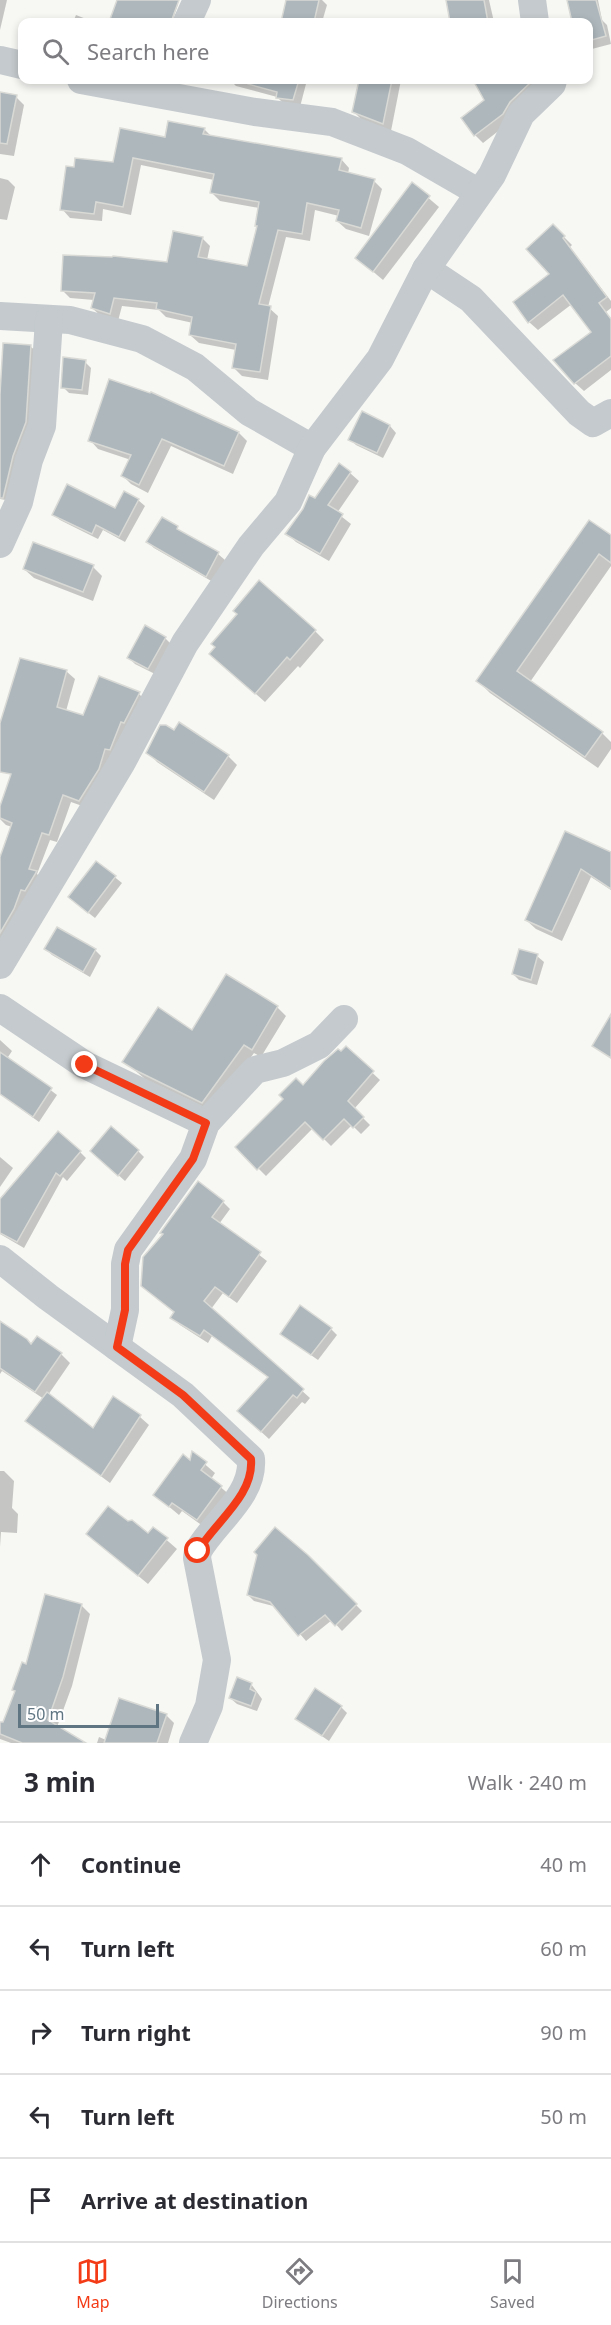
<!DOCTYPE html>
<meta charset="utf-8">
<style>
:root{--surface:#fff;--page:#f2f2f3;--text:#2b2b33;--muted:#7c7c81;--line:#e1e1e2;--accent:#f43b17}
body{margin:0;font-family:"Noto Sans",sans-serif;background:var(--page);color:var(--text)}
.scale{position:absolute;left:18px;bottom:15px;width:141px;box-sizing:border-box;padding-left:6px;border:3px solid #5f7582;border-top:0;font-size:16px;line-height:21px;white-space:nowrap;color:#5f7582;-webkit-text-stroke:4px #fff;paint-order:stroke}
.stop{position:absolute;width:18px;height:18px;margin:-14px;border:4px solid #f43b17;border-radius:50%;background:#fff}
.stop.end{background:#f43b17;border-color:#fff;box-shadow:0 2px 6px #0008}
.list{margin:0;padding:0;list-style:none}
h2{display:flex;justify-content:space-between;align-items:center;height:78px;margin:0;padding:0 24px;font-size:26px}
h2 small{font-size:20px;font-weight:400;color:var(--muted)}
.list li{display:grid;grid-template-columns:39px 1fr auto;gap:18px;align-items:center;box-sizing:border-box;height:84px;padding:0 24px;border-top:2px solid var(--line)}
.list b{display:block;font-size:22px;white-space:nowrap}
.list em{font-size:20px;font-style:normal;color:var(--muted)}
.icon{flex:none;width:33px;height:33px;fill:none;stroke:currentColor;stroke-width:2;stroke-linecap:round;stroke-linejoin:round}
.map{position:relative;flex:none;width:611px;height:1743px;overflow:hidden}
.search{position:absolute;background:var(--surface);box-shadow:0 3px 9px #0003;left:18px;right:18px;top:18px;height:66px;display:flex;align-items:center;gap:15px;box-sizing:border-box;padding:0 21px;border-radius:12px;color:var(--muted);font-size:22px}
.sheet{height:498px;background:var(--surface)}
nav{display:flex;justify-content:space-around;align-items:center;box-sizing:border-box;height:84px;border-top:2px solid var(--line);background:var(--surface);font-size:16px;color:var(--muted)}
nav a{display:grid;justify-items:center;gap:3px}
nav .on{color:var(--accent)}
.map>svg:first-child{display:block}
</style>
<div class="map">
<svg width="611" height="1743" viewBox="0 0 611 1743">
<rect width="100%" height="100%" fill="#f7f7f4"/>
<g fill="#0003">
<polygon points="0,0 7,0 0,30"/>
<polygon points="118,0 175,0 178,4 172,22 110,22"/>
<polygon points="288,0 322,0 327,5 322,22 282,22"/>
<polygon points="447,0 489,0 494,22 452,22"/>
<polygon points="569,0 598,0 602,20 607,25 611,44 588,50 588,22 573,22"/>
<polygon points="76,15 94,22 73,22"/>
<polygon points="245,19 260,22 244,22"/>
<polygon points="230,80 307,80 300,107 285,105 277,97 236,86"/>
<polygon points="360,80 401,80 391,131 362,120 354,112"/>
<polygon points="475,80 530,80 538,90 510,122 483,143 475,135 486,100"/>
<polygon points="0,93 16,97 24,105 14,156 0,154"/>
<polygon points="204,129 212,137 341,159 349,168 348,174 374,181 382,189 369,236 346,229 337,221 339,216 315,210 310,241 286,237 268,307 278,316 268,380 242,376 233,367 236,350 199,343 190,335 193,323 166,317 159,310 122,306 118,321 101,316 92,308 94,300 70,298 62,290 168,263 202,238 210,246 207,260 248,268 258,228 256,226 259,208 220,201 212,193 214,180 141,165 131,215 103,209 102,221 70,218 62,209 114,164 166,139"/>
<polygon points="0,178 8,180 15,187 7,220 0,219"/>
<polygon points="412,184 439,207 383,280 357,258"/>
<polygon points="553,226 572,245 570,247 611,301 611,308 606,312 611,319 611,370 584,391 575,383 593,332 572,304 538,330 529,322 551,275"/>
<polygon points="30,346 38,353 32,430 11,501 0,499 0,412"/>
<polygon points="85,362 91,368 88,395 69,393 63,387"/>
<polygon points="363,413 390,426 396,433 383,458 356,445 350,439"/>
<polygon points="239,433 247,441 233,474 171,446 148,493 131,484 123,476 131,460 98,449 90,440"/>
<polygon points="350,473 359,481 337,513 351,524 329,561 296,542 287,533 316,500"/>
<polygon points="124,493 138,500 145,506 125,542 103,530 98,539 60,520 54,514 115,510"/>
<polygon points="177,528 183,534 218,554 225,560 213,582 154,548 148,542"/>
<polygon points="611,537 611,566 530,682 602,733 611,742 611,749 598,768 490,693 478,681"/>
<polygon points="93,567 102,576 93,601 34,578 24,569"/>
<polygon points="315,631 324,640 300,668 298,666 265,702 221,663"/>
<polygon points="165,638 171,644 155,674 135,664 129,658"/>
<polygon points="66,671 75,679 66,711 84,717 100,678 139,694 147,702 88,808 71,802 57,842 50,840 37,874 44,881 0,955 0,861 12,827 6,825 0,819 0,811 19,774 0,764 0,727"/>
<polygon points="148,752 228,756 237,765 214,800 157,762"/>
<polygon points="566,833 611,852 611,890 591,877 562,941 536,929 526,920"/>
<polygon points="97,863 122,883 95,918 76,903"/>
<polygon points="46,949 95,950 101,956 90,977 52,955"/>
<polygon points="537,956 544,962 537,985 519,980 513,974"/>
<polygon points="226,976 277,1007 286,1016 261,1057 254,1053 212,1111 145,1079 124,1061 193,1032"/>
<polygon points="0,1040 12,1051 8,1057 15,1063 57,1095 39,1122 0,1094"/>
<polygon points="346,1048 380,1080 354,1109 370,1125 361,1134 352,1125 331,1146 313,1128 266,1176 237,1147"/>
<polygon points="138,1151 144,1157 125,1181 98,1157"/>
<polygon points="80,1152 86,1158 67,1181 63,1177 24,1248 0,1234 0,1201"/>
<polygon points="0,1157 13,1168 0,1187"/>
<polygon points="223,1202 230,1209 219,1224 267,1261 237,1303 223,1293 211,1309 310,1398 305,1404 302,1402 269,1439 246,1418 269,1378 212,1336 208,1343 180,1325 172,1318 175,1313 151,1293"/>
<polygon points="0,1323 32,1346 61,1354 70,1363 48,1395 93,1430 114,1399 140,1417 149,1425 110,1483 27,1421 44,1399 2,1371 0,1374"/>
<polygon points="331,1329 337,1335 318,1360 288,1339"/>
<polygon points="193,1454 215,1473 211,1479 231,1496 207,1529 182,1511 179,1515 155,1495 191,1462"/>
<polygon points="0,1471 4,1471 14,1481 12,1508 18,1514 17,1533 1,1532 0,1547"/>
<polygon points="127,1523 148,1535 154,1529 177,1549 148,1584 88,1534"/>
<polygon points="307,1556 362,1611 342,1631 332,1620 306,1641 277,1607 254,1601 248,1595"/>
<polygon points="81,1605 90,1614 72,1686 57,1727 83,1743 11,1743 0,1739 0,1724 4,1724 27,1666"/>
<polygon points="251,1684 262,1699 257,1711 237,1704 230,1698"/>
<polygon points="341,1707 347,1713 329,1741 297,1719"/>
<polygon points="166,1715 174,1723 168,1743 97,1743 99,1737 106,1740"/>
</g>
<g fill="#adb7bc" stroke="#d9d9d6" stroke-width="1.5">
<polygon points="117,0 179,0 171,22 109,22"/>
<polygon points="286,0 319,0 314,22 281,22"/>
<polygon points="446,0 484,0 488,22 450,22"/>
<polygon points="567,0 596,0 606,36 588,41 588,22 572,22"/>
<polygon points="248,80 299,80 293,100 276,98 277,92 248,84"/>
<polygon points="359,80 392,80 383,124 352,112"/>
<polygon points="473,80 529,80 531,82 510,102 503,114 474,136 461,118 484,100"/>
<polygon points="0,92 17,95 7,144 0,143"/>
<polygon points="168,121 205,128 203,134 342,158 339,170 375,179 361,228 336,221 339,210 307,203 302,234 278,230 259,304 271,306 260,372 232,368 236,344 189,335 192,317 156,309 157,303 114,298 110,314 91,308 95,293 61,291 63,255 112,257 113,256 167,262 173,231 203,237 198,257 247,266 257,226 255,226 259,202 210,193 214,174 133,158 123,207 96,202 94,214 60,210 66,166 74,167 75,158 113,162 120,128 165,137"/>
<polygon points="412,182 430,196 373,272 355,258"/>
<polygon points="553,224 565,236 563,238 607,297 599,303 611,319 611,356 574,384 553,360 591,332 563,295 528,323 513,302 549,274 526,249"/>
<polygon points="3,343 31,345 26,422 13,456 3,498 0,498 0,394"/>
<polygon points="63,357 86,360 82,390 61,388"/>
<polygon points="109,379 150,393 151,392 239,432 224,466 162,439 139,485 121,476 131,455 88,441"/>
<polygon points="362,411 390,425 377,453 348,440"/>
<polygon points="339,463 351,472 328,505 343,514 320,554 285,534 303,509 309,495 315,498"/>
<polygon points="67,484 115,508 124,491 139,499 119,537 96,525 92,534 52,515"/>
<polygon points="162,517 178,526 177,529 219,552 206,577 146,542"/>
<polygon points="589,520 611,535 611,563 599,554 517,671 603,732 585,757 476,681"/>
<polygon points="33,542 94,565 83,592 23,569"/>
<polygon points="259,580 316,630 290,660 287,657 255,694 209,654 215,647 211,644 237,614 233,611"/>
<polygon points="145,625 166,637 148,669 127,658"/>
<polygon points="20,658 67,670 57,707 83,715 99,676 140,692 124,723 121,722 110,750 105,749 99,769 79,801 63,795 49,835 42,833 29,869 37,871 25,891 21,890 14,909 0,933 0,857 12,823 0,818 0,806 11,774 0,772 0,723"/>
<polygon points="179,722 229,755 204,792 146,753 160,725 166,725 174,730"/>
<polygon points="565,831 611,852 611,889 581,869 552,932 525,920"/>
<polygon points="96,861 116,876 88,913 68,897"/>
<polygon points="57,927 96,949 83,972 44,949"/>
<polygon points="519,949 538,954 531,980 512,974"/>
<polygon points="226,974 278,1006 252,1050 244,1045 202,1103 135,1070 122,1062 158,1007 192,1030"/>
<polygon points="611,1014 611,1058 592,1046"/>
<polygon points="346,1046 374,1071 348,1101 364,1117 353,1128 344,1119 323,1140 305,1122 257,1170 235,1147 283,1099 279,1095 296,1078 303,1085 324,1061 338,1049 341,1051"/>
<polygon points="0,1052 52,1088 33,1117 0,1094"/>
<polygon points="111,1126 139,1150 118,1176 90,1151"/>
<polygon points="58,1131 81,1151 60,1176 56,1173 17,1242 0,1233 0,1199"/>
<polygon points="198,1181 224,1201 212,1217 261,1252 229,1297 215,1287 204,1301 304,1389 297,1398 293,1395 261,1432 237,1411 268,1377 204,1330 200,1336 170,1318 174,1312 141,1286 143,1257 163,1234 160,1233"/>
<polygon points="300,1305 332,1328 311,1355 280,1334"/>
<polygon points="0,1321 27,1339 31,1344 37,1336 62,1353 35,1392 0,1368"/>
<polygon points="47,1392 93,1428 113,1396 141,1415 101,1476 25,1421"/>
<polygon points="192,1451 207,1462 201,1470 222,1486 197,1520 172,1503 169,1507 153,1495 183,1454 190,1460"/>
<polygon points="108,1506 128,1521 132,1520 148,1533 153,1527 168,1538 138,1576 86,1534"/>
<polygon points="275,1527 308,1555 357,1604 335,1626 325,1615 298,1636 270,1602 247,1595 257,1555 254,1552"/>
<polygon points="45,1594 82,1604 63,1677 48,1720 86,1743 22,1743 0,1734 0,1722 3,1722 15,1691 12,1690 22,1662 26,1664"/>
<polygon points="237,1677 252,1683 250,1689 256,1692 251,1706 229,1698"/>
<polygon points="315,1688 342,1706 322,1736 295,1719"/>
<polygon points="119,1698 167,1714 157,1743 104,1743"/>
</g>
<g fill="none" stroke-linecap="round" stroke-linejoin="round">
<g stroke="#c4cacd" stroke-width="28">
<polyline points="532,0 535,22"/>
<polyline points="187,22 197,0"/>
<polyline points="0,60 22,65"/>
<polyline points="81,80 255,112 332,122 407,151 478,192"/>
<polyline points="426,269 471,299 579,413 593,423 611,413"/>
<polyline points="0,316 70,320 142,339 195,367 249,412 312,448"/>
<polyline points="0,544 19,502 29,460 42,426 49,320"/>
<polyline points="0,965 122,762 185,643 251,546 288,502 312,448 380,359 426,269 492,175 521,114 552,84 553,80"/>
<polyline points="0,1008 85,1065 206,1123"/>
<path d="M 0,1259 L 48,1297 L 183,1395 L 251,1459 C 254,1496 215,1521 198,1551 L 197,1558 L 217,1660 L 209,1706 L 193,1743"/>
<polyline points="117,1347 125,1310 125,1264 128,1250 193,1159 206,1123 255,1070 283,1063 319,1045 344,1019"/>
</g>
</g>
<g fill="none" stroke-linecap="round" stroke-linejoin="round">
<path stroke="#f43b17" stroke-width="8" d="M 85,1065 L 206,1123 L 193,1159 L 128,1250 L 125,1264 L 125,1310 L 117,1347 L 183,1395 L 251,1459 C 254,1496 215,1522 198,1551"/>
</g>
</svg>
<div class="scale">50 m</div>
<div class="stop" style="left:198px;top:1551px"></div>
<div class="stop end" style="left:85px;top:1065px"></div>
<div class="search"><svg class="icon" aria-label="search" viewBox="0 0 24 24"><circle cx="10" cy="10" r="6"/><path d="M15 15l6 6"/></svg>Search here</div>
</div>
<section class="sheet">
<h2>3 min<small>Walk · 240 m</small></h2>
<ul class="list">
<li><svg class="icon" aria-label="ahead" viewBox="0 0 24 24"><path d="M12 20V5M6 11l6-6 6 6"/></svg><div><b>Continue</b></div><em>40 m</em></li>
<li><svg class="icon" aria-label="left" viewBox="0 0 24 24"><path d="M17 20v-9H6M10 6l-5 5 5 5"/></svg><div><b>Turn left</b></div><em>60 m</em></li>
<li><svg class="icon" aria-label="right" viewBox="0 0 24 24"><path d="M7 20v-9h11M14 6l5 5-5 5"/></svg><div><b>Turn right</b></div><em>90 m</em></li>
<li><svg class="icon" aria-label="left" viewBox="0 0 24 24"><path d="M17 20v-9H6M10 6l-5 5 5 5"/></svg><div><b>Turn left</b></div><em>50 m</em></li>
<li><svg class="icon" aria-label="arrive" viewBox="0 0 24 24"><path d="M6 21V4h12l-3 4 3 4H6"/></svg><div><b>Arrive at destination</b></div></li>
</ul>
</section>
<nav>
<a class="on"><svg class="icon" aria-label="map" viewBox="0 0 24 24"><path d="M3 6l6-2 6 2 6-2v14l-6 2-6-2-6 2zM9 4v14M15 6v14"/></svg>Map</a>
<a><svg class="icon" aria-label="directions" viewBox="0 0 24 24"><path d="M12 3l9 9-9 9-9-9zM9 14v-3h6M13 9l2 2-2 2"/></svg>Directions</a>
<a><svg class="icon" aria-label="saved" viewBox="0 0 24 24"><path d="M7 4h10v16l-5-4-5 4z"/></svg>Saved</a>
</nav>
